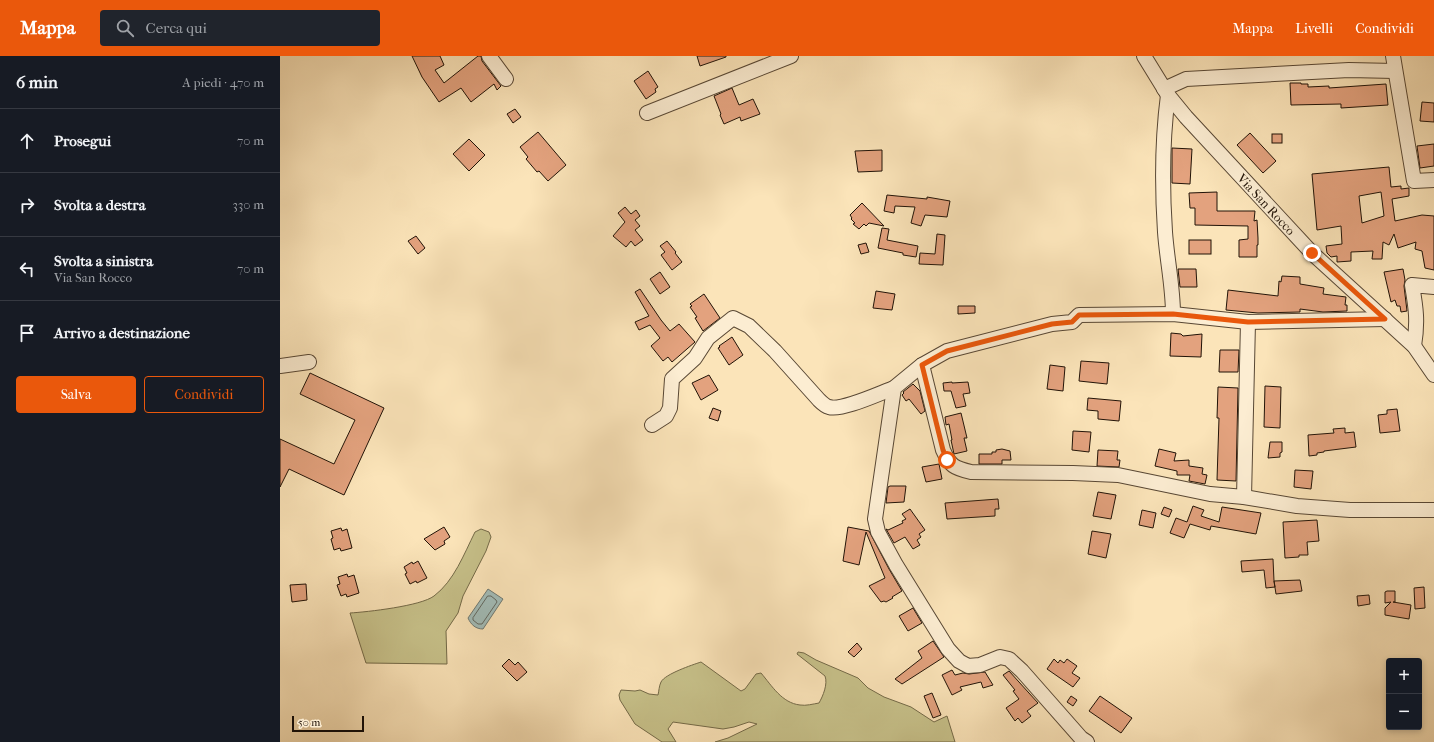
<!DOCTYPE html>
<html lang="it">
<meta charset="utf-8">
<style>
:root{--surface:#171b24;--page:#20242c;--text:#f1f3f6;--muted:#9ea1a6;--line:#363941;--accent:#ea580c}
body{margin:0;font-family:"IM FELL French Canon",serif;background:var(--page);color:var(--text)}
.controls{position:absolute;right:12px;bottom:12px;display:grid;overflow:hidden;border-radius:4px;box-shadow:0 2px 6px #0003}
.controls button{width:36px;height:36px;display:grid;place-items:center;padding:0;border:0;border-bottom:1px solid var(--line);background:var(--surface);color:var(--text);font:20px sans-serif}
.scale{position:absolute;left:12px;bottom:10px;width:72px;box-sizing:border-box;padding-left:4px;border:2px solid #211307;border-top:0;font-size:11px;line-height:14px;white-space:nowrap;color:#211307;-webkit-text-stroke:3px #fcedd2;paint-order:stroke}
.stop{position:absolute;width:12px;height:12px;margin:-9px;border:3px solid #ea580c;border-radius:50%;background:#fff}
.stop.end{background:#ea580c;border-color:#fff;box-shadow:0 1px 4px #0008}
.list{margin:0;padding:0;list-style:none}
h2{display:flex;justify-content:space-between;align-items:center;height:52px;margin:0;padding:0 16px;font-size:17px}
h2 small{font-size:13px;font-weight:400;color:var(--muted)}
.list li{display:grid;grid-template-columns:26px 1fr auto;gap:12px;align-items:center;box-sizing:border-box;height:64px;padding:0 16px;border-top:1px solid var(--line)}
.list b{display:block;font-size:15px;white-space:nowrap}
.list p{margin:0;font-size:13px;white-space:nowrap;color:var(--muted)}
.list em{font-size:13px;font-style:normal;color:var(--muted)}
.actions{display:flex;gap:8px;padding:12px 16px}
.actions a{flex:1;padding:9px 0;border:1px solid var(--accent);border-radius:4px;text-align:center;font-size:14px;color:var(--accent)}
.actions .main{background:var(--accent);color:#fff}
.icon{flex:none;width:22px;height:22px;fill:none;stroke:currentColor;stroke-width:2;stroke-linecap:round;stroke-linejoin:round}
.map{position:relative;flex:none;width:1154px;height:686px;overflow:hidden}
header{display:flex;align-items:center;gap:24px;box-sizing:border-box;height:56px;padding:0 20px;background:var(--accent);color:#fff}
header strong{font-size:19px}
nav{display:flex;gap:22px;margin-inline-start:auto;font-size:14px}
.search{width:280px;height:36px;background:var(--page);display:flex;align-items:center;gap:10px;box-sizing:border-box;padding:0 14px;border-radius:4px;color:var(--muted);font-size:15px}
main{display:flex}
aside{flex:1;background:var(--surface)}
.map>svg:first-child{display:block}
</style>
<header>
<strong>Mappa</strong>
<div class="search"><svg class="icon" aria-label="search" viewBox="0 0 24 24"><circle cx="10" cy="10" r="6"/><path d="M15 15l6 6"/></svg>Cerca qui</div>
<nav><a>Mappa</a><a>Livelli</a><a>Condividi</a></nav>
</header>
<main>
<aside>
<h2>6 min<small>A piedi · 470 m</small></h2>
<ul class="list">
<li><svg class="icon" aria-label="ahead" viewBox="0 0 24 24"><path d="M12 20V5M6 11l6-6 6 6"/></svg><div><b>Prosegui</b></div><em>70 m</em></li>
<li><svg class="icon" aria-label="right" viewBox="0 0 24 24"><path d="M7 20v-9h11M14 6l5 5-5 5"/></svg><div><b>Svolta a destra</b></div><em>330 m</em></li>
<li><svg class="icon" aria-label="left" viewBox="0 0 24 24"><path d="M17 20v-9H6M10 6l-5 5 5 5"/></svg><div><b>Svolta a sinistra</b><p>Via San Rocco</p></div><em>70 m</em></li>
<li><svg class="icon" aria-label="arrive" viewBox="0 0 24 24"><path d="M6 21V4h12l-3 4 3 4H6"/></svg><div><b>Arrivo a destinazione</b></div></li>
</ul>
<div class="actions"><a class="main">Salva</a><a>Condividi</a></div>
</aside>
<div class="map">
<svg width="1154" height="686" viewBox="0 0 1154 686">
<rect width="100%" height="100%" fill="#fbe4b9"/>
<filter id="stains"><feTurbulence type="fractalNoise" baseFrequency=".005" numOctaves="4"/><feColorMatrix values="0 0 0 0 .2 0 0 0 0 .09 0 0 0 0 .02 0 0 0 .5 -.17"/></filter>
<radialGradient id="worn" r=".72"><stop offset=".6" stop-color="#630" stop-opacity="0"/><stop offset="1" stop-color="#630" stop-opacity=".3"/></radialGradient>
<g fill="#c7c18a" stroke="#746a48">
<path d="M 201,473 L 209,476 L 211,481 L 206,495 L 183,540 L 178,557 L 166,575 L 167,608 L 86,607 L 70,557 C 87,556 141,550 154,540 C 174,525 184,498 195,476 Z"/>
<path d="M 518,596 L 524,597 L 536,604 L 578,622 L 588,632 L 604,641 L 631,651 L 654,666 L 667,660 L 675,686 L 435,686 L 448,682 L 477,668 L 469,666 L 454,671 L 443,673 L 393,666 L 388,673 L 396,686 L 382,686 L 355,668 L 340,644 L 339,639 L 341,634 L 355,635 L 360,634 L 369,638 L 378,639 C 379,635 379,630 381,626 C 385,618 412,609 421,606 L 461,635 L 465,633 L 476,618 L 481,617 C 492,630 502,647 520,649 C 526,650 533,648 539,647 C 543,640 548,628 545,620 L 517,598 Z"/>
</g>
<path fill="#a2bcb8" stroke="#6e7871" d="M 208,533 L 223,543 L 203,573 C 196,573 191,569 188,562 Z"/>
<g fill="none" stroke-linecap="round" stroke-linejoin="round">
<polygon stroke="#626860" stroke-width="1" points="208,540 211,540 216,544 217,546 202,568 198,568 193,564 193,562"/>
</g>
<g fill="#e3a27e" stroke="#211307" fill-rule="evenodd">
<polygon points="132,0 160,0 164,9 155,14 164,27 198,0 201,0 202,5 221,30 217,34 214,28 191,46 181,32 159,46 142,21"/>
<polygon points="417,0 446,0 446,1 420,10"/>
<polygon points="368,15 378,31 375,33 376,36 366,43 354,25"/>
<polygon points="1010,27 1021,27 1021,28 1028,28 1028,31 1049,30 1049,32 1106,28 1108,49 1061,52 1061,48 1011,49"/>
<polygon points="452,32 459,49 473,43 480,58 461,65 460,61 444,68 440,59 441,58 434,40"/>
<polygon points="1142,46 1154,47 1154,66 1140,65"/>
<polygon points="235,53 241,61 233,67 227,58"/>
<polygon points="258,76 286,109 268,125 259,115 257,116 246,103 248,101 240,91"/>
<polygon points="970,77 996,105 983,117 957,89"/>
<rect x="992" y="78" width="10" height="9"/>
<polygon points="189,83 205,99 189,115 173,98"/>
<polygon points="1154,88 1154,110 1140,112 1137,90"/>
<polygon points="892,92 912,93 910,128 892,127"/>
<polygon points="602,94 602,115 578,116 575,95"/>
<path d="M 1109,111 L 1111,131 L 1121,130 L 1121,133 L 1129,132 L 1129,140 L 1112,143 L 1115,165 L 1142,159 L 1154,160 L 1154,214 L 1145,212 L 1142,195 L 1135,193 L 1136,186 L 1118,192 L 1114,178 L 1109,189 L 1103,186 L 1102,203 L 1092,203 L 1093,195 L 1071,196 L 1071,205 L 1057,206 L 1057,200 L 1051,201 L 1047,197 L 1046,190 L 1062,188 L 1061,170 L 1037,174 L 1032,118 ZM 1101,136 L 1104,160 L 1082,167 L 1079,140 Z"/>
<polygon points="937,136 937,155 975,155 974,165 977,164 978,182 978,189 977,189 977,201 959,201 959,184 968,183 968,170 915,169 915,152 910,152 909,137"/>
<polygon points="607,139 647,143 647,141 670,145 667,161 645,159 641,170 631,167 635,151 615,150 614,157 604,155"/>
<polygon points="582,147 604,170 589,167 586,170 584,168 579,173 573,168 575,167 571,163 572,162 570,159"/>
<polygon points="345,151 351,158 356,154 360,160 355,164 360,170 355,174 363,184 355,190 351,185 346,191 333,180 345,166 338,157"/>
<polygon points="602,172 609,173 607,184 638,190 636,201 623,199 623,197 598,192"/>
<polygon points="657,178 665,179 663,209 639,208 640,197 655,198"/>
<polygon points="136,180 145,192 138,198 128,185"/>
<rect x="909" y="184" width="22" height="14"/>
<polygon points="387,185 396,196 395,197 402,206 392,214 381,199 385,196 380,190"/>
<polygon points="586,187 589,196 581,198 578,189"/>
<polygon points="898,213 916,213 917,231 900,231"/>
<polygon points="1123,213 1125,224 1124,230 1127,255 1121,256 1120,250 1117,250 1115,244 1111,246 1104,216"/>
<polygon points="380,216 390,231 380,238 370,223"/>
<polygon points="1002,220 1020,221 1020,228 1044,232 1043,238 1066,241 1065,249 1067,249 1067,255 1043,256 1020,253 1020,256 978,257 946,254 948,234 998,240 999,225 1001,226"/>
<polygon points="360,233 381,264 390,275 399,268 415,286 392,306 388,301 383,305 371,290 380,282 370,269 359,274 355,266 369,260 355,236"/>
<polygon points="596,235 615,238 612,254 593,252"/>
<polygon points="424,238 440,262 423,275 415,262 417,261 410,251 412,250 410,248"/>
<polygon points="678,250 695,250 695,257 678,258"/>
<polygon points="891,277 901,278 903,280 922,278 921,301 890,300"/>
<polygon points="452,281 463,299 449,309 438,292 440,291 439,290"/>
<polygon points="940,294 959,294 958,316 939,316"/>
<polygon points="801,305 829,307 827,328 799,325"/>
<polygon points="770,309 785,311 783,335 767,333"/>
<polygon points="30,317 104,352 64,439 9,413 0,431 0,383 54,408 75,364 20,338"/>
<polygon points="429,319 438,334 421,344 412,327"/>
<polygon points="672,326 672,327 688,326 690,337 683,338 686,350 676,352 671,335 664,335 663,327"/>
<polygon points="633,328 640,335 645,355 641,358 629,343 626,345 622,339 624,337 623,336"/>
<polygon points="985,330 1001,331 1000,372 984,371"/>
<polygon points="938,331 958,332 956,425 937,424 939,362 937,362"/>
<polygon points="808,342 841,345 839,365 818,363 818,355 807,354"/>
<polygon points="433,352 441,355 438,365 429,362"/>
<polygon points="1117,353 1120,375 1100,377 1098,359 1107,358 1107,354"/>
<polygon points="681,357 687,382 684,382 687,395 674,398 671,384 672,384 669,368 666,369 665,361"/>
<polygon points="1065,372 1065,377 1074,376 1076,391 1044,395 1044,396 1037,397 1037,399 1029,400 1028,379 1054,377 1053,373"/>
<polygon points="793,375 811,376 809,396 792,394"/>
<polygon points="990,386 1002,386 1002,396 1000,397 1000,401 988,402"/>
<polygon points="722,393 730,395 731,404 722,404 722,408 699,408 699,398 712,398 712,396 716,396 716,394"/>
<polygon points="879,393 896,397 894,405 909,404 909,410 923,412 922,418 927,419 925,428 909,425 910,419 897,419 897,415 875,410"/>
<polygon points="818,394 838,395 837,404 840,404 839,411 817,410"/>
<polygon points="659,408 662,423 646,426 642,411"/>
<polygon points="1015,414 1033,415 1031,433 1014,431"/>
<polygon points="610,430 626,430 624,446 606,447 608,431"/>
<polygon points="818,436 836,439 831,463 813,460"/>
<polygon points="718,443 719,453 715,453 715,460 667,463 665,447"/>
<polygon points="913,450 924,454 921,460 939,466 942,451 981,457 976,478 931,470 930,474 910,468 904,482 890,477 896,462 907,466"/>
<polygon points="884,451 892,454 889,461 881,458"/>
<polygon points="630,453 645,474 639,478 641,481 637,484 640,489 633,493 625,481 614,487 606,473 608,474 623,467 622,465 626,463 622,458"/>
<polygon points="862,454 876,457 873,472 859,469"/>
<polygon points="1037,464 1039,485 1027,486 1028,499 1019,499 1019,501 1005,502 1003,466"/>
<polygon points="164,471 170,481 164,485 165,488 155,494 144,483"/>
<polygon points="568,471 589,475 609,513 622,535 612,541 613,542 606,546 604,545 601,546 589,530 605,522 586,476 579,509 563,505"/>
<polygon points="61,472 62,475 67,473 72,492 61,495 60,492 54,494 51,483 53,482 51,475"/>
<polygon points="812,475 831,478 826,502 808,498"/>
<polygon points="993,503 994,525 1020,524 1022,535 996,538 994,525 995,531 986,532 984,514 962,516 961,505"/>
<polygon points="138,505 147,522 137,527 136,525 130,528 125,518 127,517 124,511 132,506 133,508"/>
<polygon points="67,518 68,521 74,519 79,537 67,541 66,538 61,540 57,529 60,528 58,521"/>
<polygon points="26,528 27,544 12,546 10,529"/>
<polygon points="1144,531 1145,552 1135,553 1134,532"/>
<polygon points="1107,535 1115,535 1115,546 1113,546 1131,549 1129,563 1105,559 1105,552 1111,546 1105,547 1105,536"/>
<polygon points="1089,539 1090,548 1078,550 1077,540"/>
<polygon points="633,552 642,567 628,575 619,560"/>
<polygon points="653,585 664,601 622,628 615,623 642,602 638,595"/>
<polygon points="577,587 582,593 574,601 568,596"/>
<polygon points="229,603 235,609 238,606 247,616 237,625 222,610"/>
<polygon points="774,603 778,607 780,604 784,607 787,603 797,610 792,617 800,622 793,631 767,613"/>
<polygon points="672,614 675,619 683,617 689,618 705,616 713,629 703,632 701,626 680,631 682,634 672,639 662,619"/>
<polygon points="729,615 758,647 747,655 751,660 742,667 738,662 735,665 726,652 739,643 733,635 735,634 723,619"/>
<polygon points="652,637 661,659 653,662 644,640"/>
<polygon points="791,640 797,644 793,650 787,646"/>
<polygon points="820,640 852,662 841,677 809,655"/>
</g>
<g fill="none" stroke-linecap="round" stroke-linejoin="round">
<defs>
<g id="minor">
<polyline points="209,0 226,23"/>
<path id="s1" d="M 864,0 L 888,39 L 906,61 L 1032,197 L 1134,290 L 1154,319"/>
<polyline points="1113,0 1134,125 1154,124"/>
<polyline points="884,33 906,23 1069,14 1115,15"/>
<path d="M 888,39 C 882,85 882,131 885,176 C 887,204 893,231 893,258"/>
<polyline points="367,57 511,0"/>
<path d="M 1134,290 C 1138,266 1136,252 1132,229 L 1154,231"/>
<path d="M 642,309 L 663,394 C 670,410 674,412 691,416 L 793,417 L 838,419 L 930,438 L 964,441 L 1017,450 L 1070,454 L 1154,454"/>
<polyline points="0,310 29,306"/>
<path d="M 372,369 L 386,360 L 390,352 L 392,323 L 415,302 L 428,282 L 453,262 L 469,270 L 495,295 L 539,344 C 542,347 545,350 549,351 C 562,355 600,337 614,332"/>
<polyline points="964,441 968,266"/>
<polyline points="807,686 801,682 742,615 729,603 720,601 700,609 688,610 679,605 668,593 616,509 598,476 595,463 614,332 642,309 667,295 772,268 792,266 799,259 893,258 968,266 1105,263"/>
</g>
</defs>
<use href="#minor" stroke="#584734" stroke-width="16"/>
<use href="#minor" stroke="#fcedd2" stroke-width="14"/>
</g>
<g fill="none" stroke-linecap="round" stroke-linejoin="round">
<polyline stroke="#ea580c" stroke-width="5" points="667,404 663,394 642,309 667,295 772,268 792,266 799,259 893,258 968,266 1105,263 1032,197"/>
</g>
<g text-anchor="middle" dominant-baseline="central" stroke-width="3" stroke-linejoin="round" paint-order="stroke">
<g font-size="13" fill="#211307" stroke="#fcedd2">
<text stroke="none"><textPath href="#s1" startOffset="193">Via San Rocco</textPath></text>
</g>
</g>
<rect width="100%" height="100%" filter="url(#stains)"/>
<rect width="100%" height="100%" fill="url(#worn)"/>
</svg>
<div class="controls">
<button>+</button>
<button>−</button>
</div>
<div class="scale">50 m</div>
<div class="stop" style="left:667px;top:404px"></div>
<div class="stop end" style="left:1032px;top:197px"></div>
</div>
</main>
